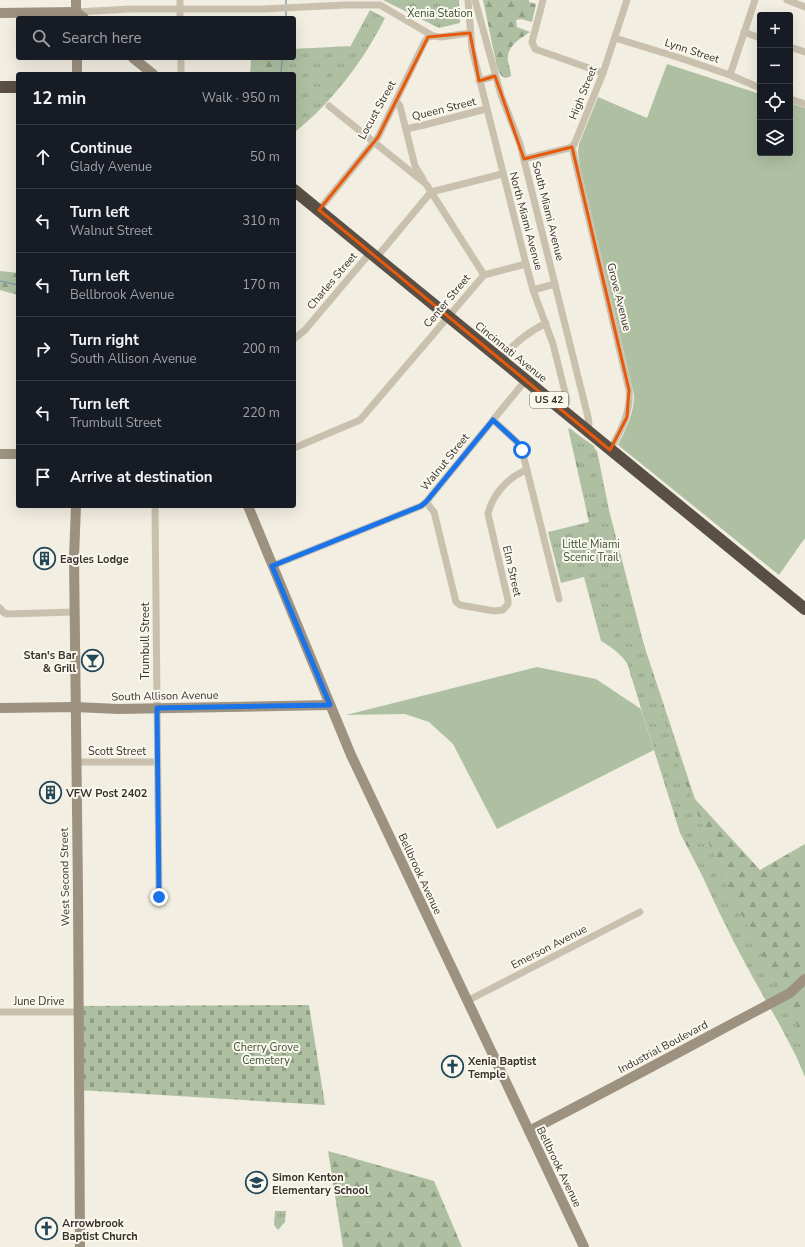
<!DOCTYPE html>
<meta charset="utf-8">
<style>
:root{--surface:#171b24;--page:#242831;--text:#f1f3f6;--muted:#9ea1a6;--line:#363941}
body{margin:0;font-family:"Nunito Sans",sans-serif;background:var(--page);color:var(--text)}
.controls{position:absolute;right:12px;top:12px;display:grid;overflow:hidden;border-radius:4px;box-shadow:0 4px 16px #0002}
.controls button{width:36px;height:36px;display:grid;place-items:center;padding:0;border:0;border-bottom:1px solid var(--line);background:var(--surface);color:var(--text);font:20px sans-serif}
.stop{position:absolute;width:12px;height:12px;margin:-9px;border:3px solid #1a73e8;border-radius:50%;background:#fff}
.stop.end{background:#1a73e8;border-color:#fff;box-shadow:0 1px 4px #0008}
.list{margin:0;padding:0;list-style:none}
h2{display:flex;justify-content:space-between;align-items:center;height:52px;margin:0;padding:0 16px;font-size:17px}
h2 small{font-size:13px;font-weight:400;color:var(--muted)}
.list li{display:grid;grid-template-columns:26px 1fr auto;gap:12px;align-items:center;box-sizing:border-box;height:64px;padding:0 16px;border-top:1px solid var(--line)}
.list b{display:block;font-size:15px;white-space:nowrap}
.list p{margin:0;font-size:13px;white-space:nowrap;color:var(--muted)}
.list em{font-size:13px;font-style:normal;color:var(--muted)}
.icon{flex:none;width:22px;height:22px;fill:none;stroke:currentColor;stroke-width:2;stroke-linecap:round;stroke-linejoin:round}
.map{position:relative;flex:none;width:805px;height:1247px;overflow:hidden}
.search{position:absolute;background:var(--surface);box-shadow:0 4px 16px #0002;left:16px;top:16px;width:280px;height:44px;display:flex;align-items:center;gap:10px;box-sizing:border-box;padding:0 14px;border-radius:4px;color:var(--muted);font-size:15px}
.panel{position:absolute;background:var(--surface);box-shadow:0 4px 16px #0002;left:16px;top:72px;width:280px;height:436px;border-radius:4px}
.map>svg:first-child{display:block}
</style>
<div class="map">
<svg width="805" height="1247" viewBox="0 0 805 1247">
<defs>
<pattern id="forest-firs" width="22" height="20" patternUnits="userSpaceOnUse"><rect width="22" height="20" fill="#afc0a2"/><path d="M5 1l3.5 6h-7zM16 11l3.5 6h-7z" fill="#8f9d84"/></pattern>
<pattern id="cemetery-stones" width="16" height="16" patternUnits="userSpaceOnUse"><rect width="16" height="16" fill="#afc0a2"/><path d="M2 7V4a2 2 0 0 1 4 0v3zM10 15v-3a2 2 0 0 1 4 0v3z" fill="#8f9d84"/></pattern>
<pattern id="park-tufts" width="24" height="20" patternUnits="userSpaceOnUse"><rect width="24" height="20" fill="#afc0a2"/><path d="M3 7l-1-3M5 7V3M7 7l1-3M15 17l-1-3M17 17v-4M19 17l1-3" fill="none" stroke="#8f9d84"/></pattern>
</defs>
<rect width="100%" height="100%" fill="#f2eee2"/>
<g fill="#afc0a2">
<path d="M 667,64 L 760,94 L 760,153 L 790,153 L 790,103 L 805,108 L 805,538 L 779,575 L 618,445 C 626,428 634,414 634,395 L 580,167 L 578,151 L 579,144 L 598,97 L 647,118 Z"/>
<polygon points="537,667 596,679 641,709 654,750 497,829 453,744 429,722 405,714 346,715"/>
</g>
<g fill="url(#forest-firs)">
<path d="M 483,0 L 529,0 L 529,2 L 536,4 L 532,22 L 521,19 L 516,20 L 517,27 L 530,32 C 520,39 506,46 508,61 C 509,66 511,71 511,76 C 502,81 500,74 497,67 Z"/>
<polygon points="350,46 318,93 294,74 250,74 251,58 294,58 294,49"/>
<polygon points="0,271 18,273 18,295 0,290"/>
<polygon points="568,428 594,446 625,588 695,799 760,870 805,844 805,1077 796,1056 680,833 604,589"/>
<polygon points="328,1151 434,1181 462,1247 343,1247"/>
</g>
<polygon fill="url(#cemetery-stones)" points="309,1005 325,1105 79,1090 78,1006"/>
<g fill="url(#park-tufts)">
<polygon points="383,0 459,0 460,23 439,28"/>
<path d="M 370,10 L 385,18 C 363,62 332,102 294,133 L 294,74 L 278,74 L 279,58 L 294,58 L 294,49 L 350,47 Z"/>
<path d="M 570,428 L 597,451 L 609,510 L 652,676 L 661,709 L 681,772 L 721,873 L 791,1015 L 805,1038 L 805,1067 C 775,1017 746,968 721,916 C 682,836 653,751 629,666 C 622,655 612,647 601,641 L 584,577 L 561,583 L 548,532 L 593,521 Z"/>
<polygon points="275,1211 286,1211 285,1222 278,1230 274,1225"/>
</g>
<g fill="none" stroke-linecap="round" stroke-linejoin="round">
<g stroke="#83a2ad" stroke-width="1.5">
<polyline points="286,6 286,0"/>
<polyline points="286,18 286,10"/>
<polyline points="281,74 282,58"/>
<polyline points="0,281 18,285"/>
</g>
<g stroke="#c9c1ae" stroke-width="7">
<polyline points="180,0 180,18"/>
<polyline points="468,0 472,49 526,264 533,290 553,344 567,400 564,412"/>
<polyline points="475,0 501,95 520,144 588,417 589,424 587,431"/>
<polyline points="543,0 532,42 535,49 603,73"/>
<polyline points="787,0 805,7"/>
<polyline points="76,12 130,9 262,9 346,5 380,5 433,36 441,37 470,33"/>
<polyline points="744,32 760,38"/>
<polyline points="615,38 680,58 730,75 760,88"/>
<polyline points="790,47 805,52"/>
<polyline points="181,58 181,74"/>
<polyline points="730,75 755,0"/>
<polyline points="479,81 495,76"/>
<polyline points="790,99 805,104"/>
<polyline points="396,101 400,106 415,166 423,179"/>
<polyline points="329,106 426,184 484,275"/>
<polyline points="406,129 424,125 486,109"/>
<path d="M 572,147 L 629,390 C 631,413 621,430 610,450"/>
<polyline points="524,159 569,148 574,145 603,73 627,0"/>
<polyline points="319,210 378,137 425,41 428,37 433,36"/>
<polyline points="376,258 431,192 502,174"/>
<polyline points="533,290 555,284"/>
<polyline points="294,339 305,330 370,253"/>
<path d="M 500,360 C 513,344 528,332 546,323"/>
<polyline points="493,420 517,442 522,450 559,599"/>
<polyline points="294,448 360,420 484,275 526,264"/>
<path d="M 426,502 L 434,512 L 456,602 L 460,605 L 494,611 L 503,610 L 508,604 L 508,600 L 488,514 C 492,495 509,476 527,470"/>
<polyline points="155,506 159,897"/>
<polyline points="272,566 421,506 426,502 525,381"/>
<polyline points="0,608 3,612 7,614 74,612"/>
<polyline points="76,762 157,762"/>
<polyline points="467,1001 640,912"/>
<polyline points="0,1012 78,1012"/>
</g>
<g stroke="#9d917f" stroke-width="10">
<polyline points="76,0 76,18"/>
<polyline points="0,13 76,12 84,18"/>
<polyline points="77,58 77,74"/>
<polyline points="133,58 153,74"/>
<polyline points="0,454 18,454"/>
<polyline points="76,506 74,557 78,892 80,1247"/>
<polyline points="248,506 351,755 584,1247"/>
<polyline points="0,708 75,707 118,709 330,705"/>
<path d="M 529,1131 C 617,1086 703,1039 790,993 L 805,979"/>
</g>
<g stroke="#594f44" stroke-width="12">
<polyline points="0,87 18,87"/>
<polyline points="294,190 805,609"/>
</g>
</g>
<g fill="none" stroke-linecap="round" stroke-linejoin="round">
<polyline stroke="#1a73e8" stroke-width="5" points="159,897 157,708 330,705 272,566 421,506 426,502 493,420 517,442 522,450"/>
</g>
<path fill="none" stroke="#e8590c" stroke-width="3" stroke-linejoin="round" d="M 470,33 L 479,81 L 495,76 L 524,159 L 572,147 L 629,390 L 627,417 L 610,450 L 319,210 L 378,137 L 428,37 Z"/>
<defs>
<symbol id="building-ring" viewBox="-11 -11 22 22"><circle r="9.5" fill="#f9f7ee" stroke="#244857" stroke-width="1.5"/><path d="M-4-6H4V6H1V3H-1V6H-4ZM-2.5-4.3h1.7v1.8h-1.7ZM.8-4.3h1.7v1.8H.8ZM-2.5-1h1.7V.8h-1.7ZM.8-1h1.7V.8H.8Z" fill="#244857"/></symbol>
<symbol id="bar-ring" viewBox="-11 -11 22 22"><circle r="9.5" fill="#f9f7ee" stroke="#244857" stroke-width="1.5"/><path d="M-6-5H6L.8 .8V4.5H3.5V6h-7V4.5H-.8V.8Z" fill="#244857"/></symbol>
<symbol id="church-ring" viewBox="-11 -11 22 22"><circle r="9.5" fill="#f9f7ee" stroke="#244857" stroke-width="1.5"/><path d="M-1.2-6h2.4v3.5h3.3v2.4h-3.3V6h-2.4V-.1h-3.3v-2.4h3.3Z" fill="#244857"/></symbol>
<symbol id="school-ring" viewBox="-11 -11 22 22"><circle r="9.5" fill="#f9f7ee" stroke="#244857" stroke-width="1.5"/><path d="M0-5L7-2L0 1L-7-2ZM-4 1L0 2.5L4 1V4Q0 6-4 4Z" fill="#244857"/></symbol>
</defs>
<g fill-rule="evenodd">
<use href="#building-ring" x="32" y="546" width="25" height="25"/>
<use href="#bar-ring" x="80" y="648" width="25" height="25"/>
<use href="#building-ring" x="38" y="780" width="25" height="25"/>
<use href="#church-ring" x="440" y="1054" width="25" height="25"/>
<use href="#school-ring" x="244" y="1170" width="25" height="25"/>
<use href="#church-ring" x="34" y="1216" width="25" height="25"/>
</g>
<g text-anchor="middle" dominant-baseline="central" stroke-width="4" stroke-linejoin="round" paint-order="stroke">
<rect fill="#f9f7ee" stroke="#736e66" stroke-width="1" x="530" y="392" width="38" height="16" rx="3"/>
<g font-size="10" font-weight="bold" fill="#39332c">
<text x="549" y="400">US 42</text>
</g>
<g font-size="11" fill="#405532" stroke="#f9f7ee">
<text x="440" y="13">Xenia Station</text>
<text x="591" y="544">Little Miami<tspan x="591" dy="13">Scenic Trail</tspan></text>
<text x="266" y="1047">Cherry Grove<tspan x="266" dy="13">Cemetery</tspan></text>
</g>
<g font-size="11" fill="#39332c" stroke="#f9f7ee">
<text transform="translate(692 51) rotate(18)">Lynn Street</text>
<text transform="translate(583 93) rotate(-68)">High Street</text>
<text transform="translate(444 109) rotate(-14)">Queen Street</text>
<text transform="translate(377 110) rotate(-61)">Locust Street</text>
<text transform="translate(548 211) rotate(76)">South Miami Avenue</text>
<text transform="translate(526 221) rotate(75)">North Miami Avenue</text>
<text transform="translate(332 281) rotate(-50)">Charles Street</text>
<text transform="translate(619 297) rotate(76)">Grove Avenue</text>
<text transform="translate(447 301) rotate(-50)">Center Street</text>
<text transform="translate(511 352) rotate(39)">Cincinnati Avenue</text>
<text transform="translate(445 462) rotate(-51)">Walnut Street</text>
<text transform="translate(512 571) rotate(77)">Elm Street</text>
<text transform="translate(145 641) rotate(-90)">Trumbull Street</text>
<text transform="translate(165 696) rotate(-1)">South Allison Avenue</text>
<text x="117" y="751">Scott Street</text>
<text transform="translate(420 874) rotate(65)">Bellbrook Avenue</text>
<text transform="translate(65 877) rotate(-91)">West Second Street</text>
<text transform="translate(549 947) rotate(-27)">Emerson Avenue</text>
<text x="39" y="1001">June Drive</text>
<text transform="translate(663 1047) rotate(-28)">Industrial Boulevard</text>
<text transform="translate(559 1167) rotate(64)">Bellbrook Avenue</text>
</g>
<g font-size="11" font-weight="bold" fill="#39332c" stroke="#f9f7ee" text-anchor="start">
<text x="60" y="559">Eagles Lodge</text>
<text x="76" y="655" text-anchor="end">Stan's Bar<tspan x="76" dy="13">&amp; Grill</tspan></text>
<text x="66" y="793">VFW Post 2402</text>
<text x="468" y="1061">Xenia Baptist<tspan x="468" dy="13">Temple</tspan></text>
<text x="272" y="1177">Simon Kenton<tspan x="272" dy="13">Elementary School</tspan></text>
<text x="62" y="1223">Arrowbrook<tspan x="62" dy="13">Baptist Church</tspan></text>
</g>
</g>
</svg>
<div class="controls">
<button>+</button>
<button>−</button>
<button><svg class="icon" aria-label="locate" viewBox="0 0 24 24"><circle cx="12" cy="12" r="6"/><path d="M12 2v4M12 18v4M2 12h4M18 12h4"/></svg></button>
<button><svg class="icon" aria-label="layers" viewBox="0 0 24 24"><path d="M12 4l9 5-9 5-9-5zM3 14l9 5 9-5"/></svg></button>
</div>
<div class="stop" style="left:522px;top:450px"></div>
<div class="stop end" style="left:159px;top:897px"></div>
<div class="search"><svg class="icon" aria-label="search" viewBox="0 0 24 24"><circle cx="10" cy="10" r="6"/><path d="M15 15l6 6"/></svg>Search here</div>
<section class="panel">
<h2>12 min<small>Walk · 950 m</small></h2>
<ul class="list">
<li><svg class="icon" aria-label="ahead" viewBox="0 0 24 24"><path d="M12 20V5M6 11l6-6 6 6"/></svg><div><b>Continue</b><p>Glady Avenue</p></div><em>50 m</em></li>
<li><svg class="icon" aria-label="left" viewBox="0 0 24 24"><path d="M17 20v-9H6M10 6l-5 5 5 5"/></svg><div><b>Turn left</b><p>Walnut Street</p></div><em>310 m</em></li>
<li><svg class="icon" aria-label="left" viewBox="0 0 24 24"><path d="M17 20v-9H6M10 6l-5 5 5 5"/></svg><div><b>Turn left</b><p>Bellbrook Avenue</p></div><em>170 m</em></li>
<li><svg class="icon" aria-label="right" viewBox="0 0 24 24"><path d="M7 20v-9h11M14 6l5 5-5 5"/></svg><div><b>Turn right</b><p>South Allison Avenue</p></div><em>200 m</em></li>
<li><svg class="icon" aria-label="left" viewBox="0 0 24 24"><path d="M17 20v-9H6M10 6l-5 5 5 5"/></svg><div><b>Turn left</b><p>Trumbull Street</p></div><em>220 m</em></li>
<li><svg class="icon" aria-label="arrive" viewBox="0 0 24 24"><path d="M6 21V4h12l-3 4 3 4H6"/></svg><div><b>Arrive at destination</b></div></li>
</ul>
</section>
</div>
